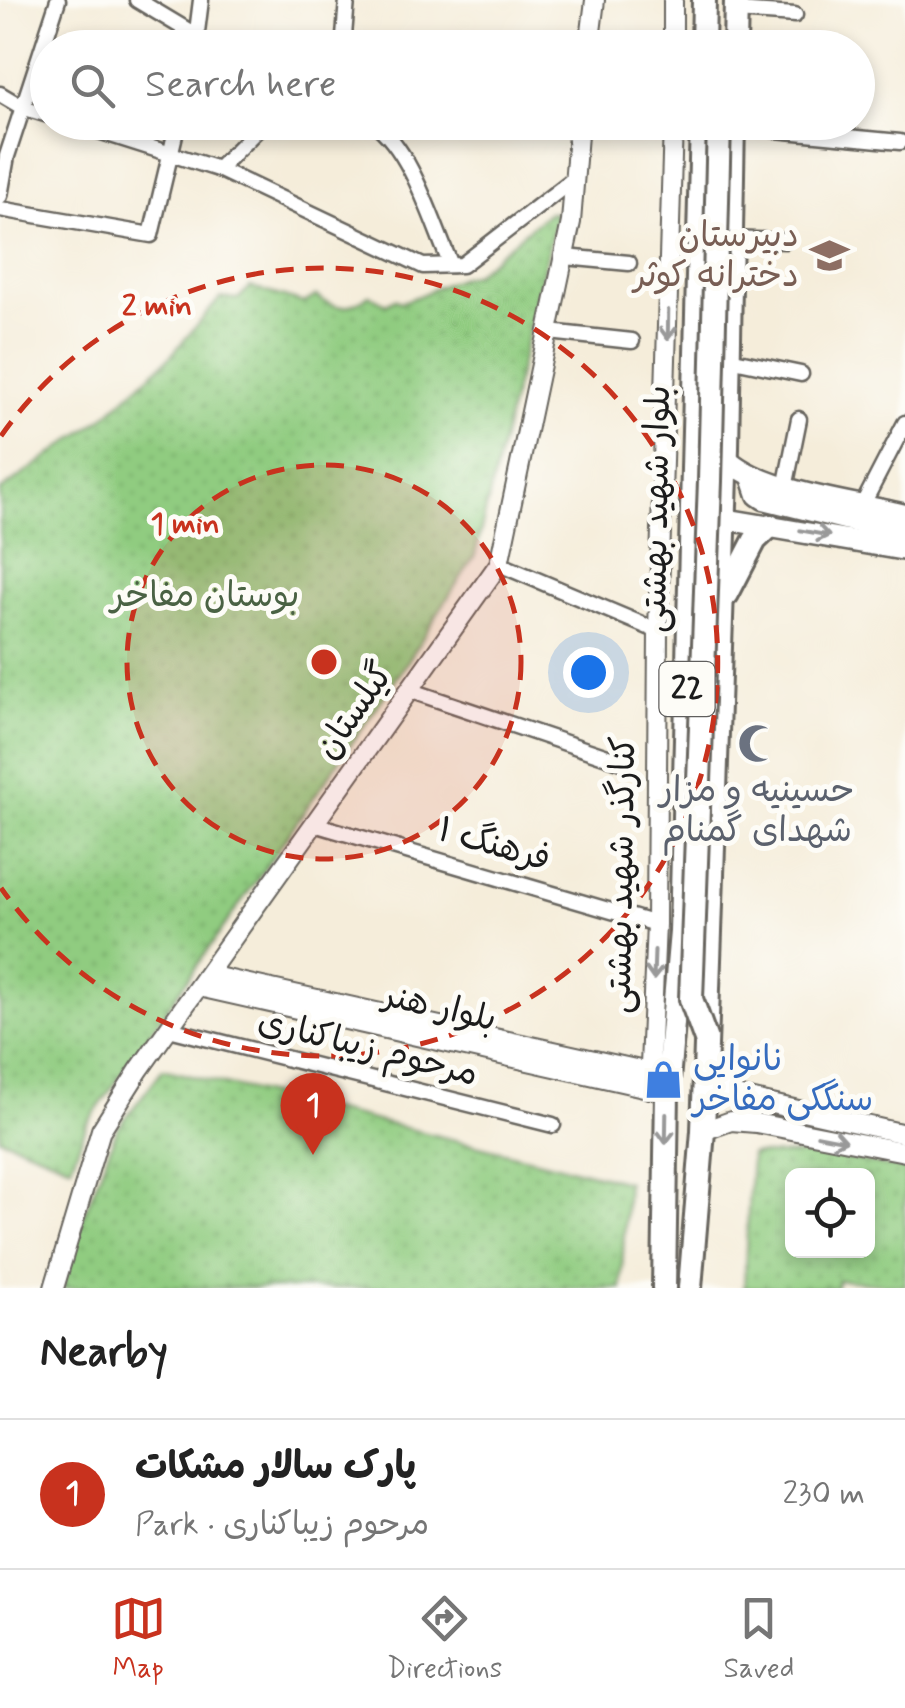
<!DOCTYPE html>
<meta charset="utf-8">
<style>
:root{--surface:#fff;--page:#f6f6f6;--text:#222;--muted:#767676;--line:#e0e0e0;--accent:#c8321e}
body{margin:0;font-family:Mynerve,"Playpen Sans Arabic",sans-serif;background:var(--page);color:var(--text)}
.controls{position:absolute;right:30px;bottom:30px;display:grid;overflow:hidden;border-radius:15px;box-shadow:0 5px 15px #0003}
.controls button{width:90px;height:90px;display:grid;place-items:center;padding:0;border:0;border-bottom:2px solid var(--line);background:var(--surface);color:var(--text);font:50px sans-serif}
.you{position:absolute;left:588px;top:672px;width:35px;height:35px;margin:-25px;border:8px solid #fff;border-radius:50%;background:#1a73e8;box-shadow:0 0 0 15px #1a73e833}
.badge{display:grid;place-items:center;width:65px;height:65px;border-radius:50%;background:var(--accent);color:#fff;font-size:32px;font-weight:700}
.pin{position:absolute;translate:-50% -82px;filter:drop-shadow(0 2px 5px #0008)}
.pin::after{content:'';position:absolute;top:52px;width:35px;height:30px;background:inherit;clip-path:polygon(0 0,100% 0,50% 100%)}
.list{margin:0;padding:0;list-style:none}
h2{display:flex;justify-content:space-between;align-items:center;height:130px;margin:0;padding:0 40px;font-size:42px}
h2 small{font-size:32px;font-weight:400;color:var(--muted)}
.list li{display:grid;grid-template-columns:65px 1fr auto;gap:30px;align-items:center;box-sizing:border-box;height:150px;padding:0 40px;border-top:2px solid var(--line)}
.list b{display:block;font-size:38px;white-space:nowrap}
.list p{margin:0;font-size:32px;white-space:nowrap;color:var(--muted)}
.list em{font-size:32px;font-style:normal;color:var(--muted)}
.icon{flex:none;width:55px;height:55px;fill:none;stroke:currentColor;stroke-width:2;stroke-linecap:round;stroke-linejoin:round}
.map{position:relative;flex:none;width:905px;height:1288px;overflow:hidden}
.search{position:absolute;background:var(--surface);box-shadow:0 5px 15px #0003;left:30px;right:30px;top:30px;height:110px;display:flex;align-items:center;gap:25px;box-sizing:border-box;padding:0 35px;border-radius:55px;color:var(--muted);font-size:38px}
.sheet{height:280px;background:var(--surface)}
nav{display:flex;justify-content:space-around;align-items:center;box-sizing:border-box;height:140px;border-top:2px solid var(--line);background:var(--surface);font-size:28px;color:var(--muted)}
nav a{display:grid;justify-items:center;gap:5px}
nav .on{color:var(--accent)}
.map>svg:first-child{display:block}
</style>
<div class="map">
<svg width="905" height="1288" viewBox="0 0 905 1288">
<defs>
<pattern id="park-dots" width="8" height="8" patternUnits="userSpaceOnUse" patternTransform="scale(2.5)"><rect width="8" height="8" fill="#90cc80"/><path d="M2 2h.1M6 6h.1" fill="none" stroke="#7caf6e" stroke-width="1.8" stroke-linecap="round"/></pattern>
</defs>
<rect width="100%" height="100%" fill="#fdfcf7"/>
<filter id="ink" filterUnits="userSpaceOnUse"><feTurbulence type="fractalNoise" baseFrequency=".01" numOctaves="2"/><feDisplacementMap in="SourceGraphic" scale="20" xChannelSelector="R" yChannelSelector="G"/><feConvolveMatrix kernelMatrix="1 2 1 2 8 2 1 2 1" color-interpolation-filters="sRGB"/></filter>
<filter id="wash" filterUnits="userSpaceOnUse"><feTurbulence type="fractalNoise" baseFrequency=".0048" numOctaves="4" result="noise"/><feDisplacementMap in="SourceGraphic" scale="40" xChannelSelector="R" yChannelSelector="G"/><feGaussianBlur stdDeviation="2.25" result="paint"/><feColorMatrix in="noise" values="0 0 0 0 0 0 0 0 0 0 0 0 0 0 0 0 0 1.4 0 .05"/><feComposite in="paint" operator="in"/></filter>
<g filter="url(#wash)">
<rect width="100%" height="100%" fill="#f5edda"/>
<g fill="url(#park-dots)" stroke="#56744e" stroke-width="2.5" fill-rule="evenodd">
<path d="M 549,212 L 557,213 L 475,555 L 401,672 L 87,1124 L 71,1166 L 0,1138 L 0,491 L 103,418 L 169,358 L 220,298 L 238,299 L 250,287 L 304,303 L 316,296 C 337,311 349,310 369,295 L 386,304 L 395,299 L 401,302 C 427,296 448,278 473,275 Z"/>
<polygon points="163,1069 627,1182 621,1288 63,1288 77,1233 117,1129"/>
<path d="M 751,1154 L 825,1155 L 905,1169 L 905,1286 L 838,1280 L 836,1288 L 744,1288 ZM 792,1176 L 868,1176 L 868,1250 L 792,1250 Z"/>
</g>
</g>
<g filter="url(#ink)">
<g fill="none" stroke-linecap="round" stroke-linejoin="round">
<defs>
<g id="minor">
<polyline points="137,0 197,36"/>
<polyline points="736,11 795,15"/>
<polyline points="195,48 201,0"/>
<polyline points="343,48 347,0"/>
<polyline points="0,94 22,107 48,115"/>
<polyline points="70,122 218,169 423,266 462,265 575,178"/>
<path d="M 373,122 C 412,150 432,222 451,265"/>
<polyline points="618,122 645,124"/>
<polyline points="733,126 900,142"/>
<polyline points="218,169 265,122"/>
<polyline points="0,196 7,156 58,0"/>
<polyline points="0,209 151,235 178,122"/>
<polyline points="730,239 785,241"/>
<polyline points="565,257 629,263"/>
<polyline points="549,332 632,341"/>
<polyline points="729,359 801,374"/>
<polyline points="785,488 799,419"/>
<polyline points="863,504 905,423"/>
<polyline points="499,564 658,631"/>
<polyline points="409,690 625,763"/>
<polyline points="314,824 656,924"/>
<polyline points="169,1029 553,1125"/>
</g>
<g id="tertiary">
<polyline points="589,48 595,0"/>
<polyline points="673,48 673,0"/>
<polyline points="208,975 658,1074"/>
<polyline points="199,987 657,1090"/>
<polyline points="704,1080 736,1096 905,1134"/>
<polyline points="649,1089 656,924 658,631 673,122"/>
<polyline points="703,1131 731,1121 756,1123 905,1152"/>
<polyline points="54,1288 101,1130 139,1070 499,564 571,222 579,122"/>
</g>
<g id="secondary">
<path d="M 726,458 C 762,493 855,502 905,515"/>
<polyline points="752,477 758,495 764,499 905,534"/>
<polyline points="724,519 905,550"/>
</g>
<g id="trunk">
<polyline points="703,48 704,0"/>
<polyline points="735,48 736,0"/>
<polyline points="727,594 755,540 770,526"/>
<polyline points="664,1288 667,1092 681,932 702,122"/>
<polyline points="690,1288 703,1131 727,448 733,122"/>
</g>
</defs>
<use href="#minor" stroke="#68655e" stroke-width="19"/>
<use href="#tertiary" stroke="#68655e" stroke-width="22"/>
<use href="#secondary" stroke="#68655e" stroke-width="25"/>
<use href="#trunk" stroke="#68655e" stroke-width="28"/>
<use href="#minor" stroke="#fff" stroke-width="14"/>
<use href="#tertiary" stroke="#fff" stroke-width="18"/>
<use href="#secondary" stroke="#fff" stroke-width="20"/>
<use href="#trunk" stroke="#fff" stroke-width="22"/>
<defs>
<polyline id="trunk-bridge" points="706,1040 691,999 710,481 719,122"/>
</defs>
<use href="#trunk-bridge" stroke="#68655e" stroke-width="28" stroke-linecap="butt"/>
<use href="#trunk-bridge" stroke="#fff" stroke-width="22"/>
</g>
<defs><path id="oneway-shaft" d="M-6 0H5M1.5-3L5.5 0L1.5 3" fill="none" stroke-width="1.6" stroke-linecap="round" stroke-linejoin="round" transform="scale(2.5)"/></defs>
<g stroke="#999">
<use href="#oneway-shaft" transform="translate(668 325) rotate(91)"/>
<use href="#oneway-shaft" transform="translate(815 533) rotate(10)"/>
<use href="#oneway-shaft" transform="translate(654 965) rotate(92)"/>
<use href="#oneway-shaft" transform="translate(666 1129) rotate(91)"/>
<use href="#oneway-shaft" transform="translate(832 1138) rotate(11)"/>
</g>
</g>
<circle cx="324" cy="662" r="197" fill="#c8321e" fill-opacity=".12"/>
<g fill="none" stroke="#c8321e" stroke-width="5" stroke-dasharray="18 12">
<circle cx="324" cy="662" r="197"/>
<path d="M1 436A394 394 0 1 1 1 888"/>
</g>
<defs>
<symbol id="school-bare" viewBox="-9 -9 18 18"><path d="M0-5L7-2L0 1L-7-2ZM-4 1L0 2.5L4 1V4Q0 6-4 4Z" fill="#8d6e63" stroke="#fdfcf7" stroke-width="2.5" paint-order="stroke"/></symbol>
<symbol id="mosque-bare" viewBox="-9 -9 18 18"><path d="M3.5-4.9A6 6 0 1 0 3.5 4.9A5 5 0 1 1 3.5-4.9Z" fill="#6b7280" stroke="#fdfcf7" stroke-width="2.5" paint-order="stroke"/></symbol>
<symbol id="shop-bare" viewBox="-9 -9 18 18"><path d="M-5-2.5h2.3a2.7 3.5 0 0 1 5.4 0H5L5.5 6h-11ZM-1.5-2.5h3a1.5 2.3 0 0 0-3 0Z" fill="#3f7fe0" stroke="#fdfcf7" stroke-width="2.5" paint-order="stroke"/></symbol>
</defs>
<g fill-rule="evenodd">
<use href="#school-bare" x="802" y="228" width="55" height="55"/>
<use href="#mosque-bare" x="730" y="716" width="55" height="55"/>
<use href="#shop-bare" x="636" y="1052" width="55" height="55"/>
</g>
<g text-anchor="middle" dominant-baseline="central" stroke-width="10" stroke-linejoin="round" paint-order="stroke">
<rect fill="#fdfcf7" stroke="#605f5e" stroke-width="2.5" x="659.5" y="662" width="55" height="54" rx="8"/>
<g font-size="32" font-weight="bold" fill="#1c1c1c">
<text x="687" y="689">22</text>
</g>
<g font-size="35" fill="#785e54" stroke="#fdfcf7" text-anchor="end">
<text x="799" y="236">دبیرستان<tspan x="799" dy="40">دخترانه کوثر</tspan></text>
</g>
<g font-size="35" fill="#1c1c1c" stroke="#fdfcf7">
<text transform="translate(657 509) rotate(-89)">بلوار شهید بهشتی</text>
<text transform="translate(355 711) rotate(-55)">گیلستان</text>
<text transform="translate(494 845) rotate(16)">فرهنگ ۱</text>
<text transform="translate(622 875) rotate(-89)">کنارگذر شهید بهشتی</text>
<text transform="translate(440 1008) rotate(13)">بلوار هنر</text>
<text transform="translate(368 1048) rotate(14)">مرحوم زیباکناری</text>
</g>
<g font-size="35" fill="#4a6244" stroke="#fdfcf7">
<text x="205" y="596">بوستان مفاخر</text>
</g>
<g font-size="35" fill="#5b616d" stroke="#fdfcf7">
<text x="757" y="791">حسینیه و مزار<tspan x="757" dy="40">شهدای گمنام</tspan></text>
</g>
<g font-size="35" fill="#366cbe" stroke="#fdfcf7" text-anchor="start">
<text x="693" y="1060">نانوایی<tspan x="693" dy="40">سنگکی مفاخر</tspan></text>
</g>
</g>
<circle cx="324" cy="662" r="15" fill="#c8321e" stroke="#fdfcf7" stroke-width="5"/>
<g font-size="30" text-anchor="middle" font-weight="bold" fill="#c8321e" stroke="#fdfcf7" stroke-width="10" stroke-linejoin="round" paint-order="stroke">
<text x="157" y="315">2 min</text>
<text x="185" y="533">1 min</text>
</g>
</svg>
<div class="controls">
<button><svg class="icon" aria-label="locate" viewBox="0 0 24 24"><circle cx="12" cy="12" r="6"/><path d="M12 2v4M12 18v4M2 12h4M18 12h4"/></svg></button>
</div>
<div class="you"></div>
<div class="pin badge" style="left:313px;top:1155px">1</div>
<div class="search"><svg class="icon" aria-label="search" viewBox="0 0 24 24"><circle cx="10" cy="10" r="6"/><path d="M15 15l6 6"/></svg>Search here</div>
</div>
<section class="sheet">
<h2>Nearby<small></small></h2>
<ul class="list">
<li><span class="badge">1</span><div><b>پارک سالار مشکات</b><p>Park · مرحوم زیباکناری</p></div><em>230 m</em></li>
</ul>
</section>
<nav>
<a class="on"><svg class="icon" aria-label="map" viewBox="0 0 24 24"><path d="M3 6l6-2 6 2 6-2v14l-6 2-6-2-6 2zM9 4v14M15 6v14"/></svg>Map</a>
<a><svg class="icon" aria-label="directions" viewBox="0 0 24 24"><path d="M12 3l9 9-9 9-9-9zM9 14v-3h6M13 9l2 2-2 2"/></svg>Directions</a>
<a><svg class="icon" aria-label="saved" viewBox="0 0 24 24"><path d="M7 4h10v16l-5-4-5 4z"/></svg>Saved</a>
</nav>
